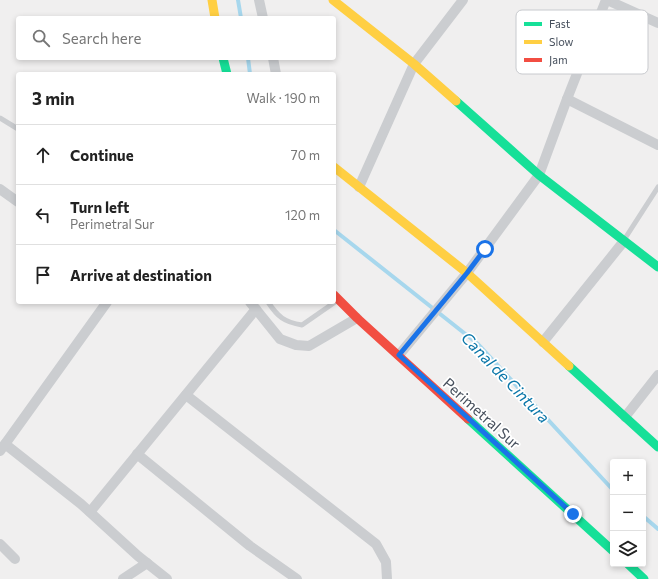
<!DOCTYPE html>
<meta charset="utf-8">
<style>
:root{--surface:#fff;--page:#f2f2f2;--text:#222;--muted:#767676;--line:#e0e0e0}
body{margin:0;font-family:Commissioner,sans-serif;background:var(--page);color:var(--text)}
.controls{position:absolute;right:12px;bottom:12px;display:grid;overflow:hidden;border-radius:4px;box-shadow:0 2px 6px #0003}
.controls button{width:36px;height:36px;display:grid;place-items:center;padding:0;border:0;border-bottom:1px solid var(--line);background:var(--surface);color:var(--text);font:20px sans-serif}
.stop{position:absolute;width:12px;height:12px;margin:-9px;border:3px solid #1a73e8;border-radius:50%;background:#fff}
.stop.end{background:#1a73e8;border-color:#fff;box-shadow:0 1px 4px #0008}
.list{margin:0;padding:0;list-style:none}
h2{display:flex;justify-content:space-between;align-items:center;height:52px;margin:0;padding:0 16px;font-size:17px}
h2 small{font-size:13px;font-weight:400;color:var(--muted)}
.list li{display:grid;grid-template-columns:26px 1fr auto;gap:12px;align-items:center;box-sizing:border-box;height:60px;padding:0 16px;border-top:1px solid var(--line)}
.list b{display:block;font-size:15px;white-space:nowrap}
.list p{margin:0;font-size:13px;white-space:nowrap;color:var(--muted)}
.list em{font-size:13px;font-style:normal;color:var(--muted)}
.icon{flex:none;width:22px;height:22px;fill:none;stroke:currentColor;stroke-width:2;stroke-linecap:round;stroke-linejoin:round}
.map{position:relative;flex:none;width:658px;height:579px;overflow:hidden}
.search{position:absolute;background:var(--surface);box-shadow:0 2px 6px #0003;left:16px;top:16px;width:320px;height:44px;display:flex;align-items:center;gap:10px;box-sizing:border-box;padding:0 14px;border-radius:4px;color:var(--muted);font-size:15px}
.panel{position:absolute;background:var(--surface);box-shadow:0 2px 6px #0003;left:16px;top:72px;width:320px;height:232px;border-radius:4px}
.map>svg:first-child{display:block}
</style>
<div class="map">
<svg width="658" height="579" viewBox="0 0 658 579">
<rect width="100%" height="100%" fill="#f0efef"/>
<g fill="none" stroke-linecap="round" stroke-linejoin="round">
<g stroke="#a7d7ed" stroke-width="4">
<polyline points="238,0 241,18"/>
<polyline points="248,58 250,74"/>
<polyline points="334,230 478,344 613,490"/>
<polyline points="643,516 658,529"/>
</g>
<g stroke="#cbcdd0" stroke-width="5">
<polyline points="0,118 18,129"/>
<polyline points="624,240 658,187"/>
<path d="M 268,302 C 278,317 284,322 302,325 L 338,300"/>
</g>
<g stroke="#cbcdd0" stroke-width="10">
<polyline points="259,0 263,18"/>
<polyline points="607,0 658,23"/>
<polyline points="273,58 276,74"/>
<polyline points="567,99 658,145"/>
<polyline points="359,187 414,64 463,0"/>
<polyline points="0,189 18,202"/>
<polyline points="250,302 280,339 296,345 309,346 357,318"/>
<polyline points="543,342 624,241"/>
<polyline points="399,355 467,273 539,175 567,99 606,0"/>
<polyline points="186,395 376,544 386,562 387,579"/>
<polyline points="625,417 658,375"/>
<polyline points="5,444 81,504 138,556 167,579"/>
<polyline points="0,451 107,302"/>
<polyline points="137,454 250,546 297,579"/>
<polyline points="90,512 256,309"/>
<polyline points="0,544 15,559"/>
<polyline points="123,579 147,563"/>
</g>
<g stroke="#16e098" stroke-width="9">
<polyline points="223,58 227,74"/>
<polyline points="456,101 539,175 658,267"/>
<polyline points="569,366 658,447"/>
<polyline points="468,419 613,551"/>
<polyline points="628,564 644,579"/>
</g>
<g stroke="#ffcf43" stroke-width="9">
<polyline points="212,0 215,18"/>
<polyline points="333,0 414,64 456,101"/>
<polyline points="334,167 467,273 569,366"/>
</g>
<polyline stroke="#f24e42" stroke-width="9" points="334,295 357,318 468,419"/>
</g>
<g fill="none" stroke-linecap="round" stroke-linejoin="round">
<polyline stroke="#1a73e8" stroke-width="5" points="485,249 467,273 399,355 573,514"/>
</g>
<g text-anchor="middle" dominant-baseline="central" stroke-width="3.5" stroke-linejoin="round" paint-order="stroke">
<g font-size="15" fill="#464f5c" stroke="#fff">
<text transform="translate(482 413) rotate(42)">Perimetral Sur</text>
</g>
<g font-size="16" font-style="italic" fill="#0b77a9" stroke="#fff">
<text transform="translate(506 377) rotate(46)">Canal de Cintura</text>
</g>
</g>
<rect x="516" y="10" width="132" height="64" rx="6" fill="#fff" stroke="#c8cace" stroke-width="1"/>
<rect x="524" y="22" width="18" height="4" fill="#16e098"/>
<rect x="524" y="40" width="18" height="4" fill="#ffcf43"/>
<rect x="524" y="58" width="18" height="4" fill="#f24e42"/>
<g font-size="11" fill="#464f5c">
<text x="549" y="28">Fast</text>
<text x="549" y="46">Slow</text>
<text x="549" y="64">Jam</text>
</g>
</svg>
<div class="controls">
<button>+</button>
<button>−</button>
<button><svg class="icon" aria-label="layers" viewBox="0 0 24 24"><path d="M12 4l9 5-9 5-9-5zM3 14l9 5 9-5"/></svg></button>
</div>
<div class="stop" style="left:485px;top:249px"></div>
<div class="stop end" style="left:573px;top:514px"></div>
<div class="search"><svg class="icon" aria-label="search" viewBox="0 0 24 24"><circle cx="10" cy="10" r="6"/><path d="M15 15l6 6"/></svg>Search here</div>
<section class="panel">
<h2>3 min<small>Walk · 190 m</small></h2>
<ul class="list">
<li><svg class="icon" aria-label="ahead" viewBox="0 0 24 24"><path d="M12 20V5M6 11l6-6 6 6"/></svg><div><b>Continue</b></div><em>70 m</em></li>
<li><svg class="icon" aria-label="left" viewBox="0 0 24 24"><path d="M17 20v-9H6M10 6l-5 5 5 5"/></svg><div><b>Turn left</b><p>Perimetral Sur</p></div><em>120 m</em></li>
<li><svg class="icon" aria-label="arrive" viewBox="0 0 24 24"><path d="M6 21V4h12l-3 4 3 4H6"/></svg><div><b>Arrive at destination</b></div></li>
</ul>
</section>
</div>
